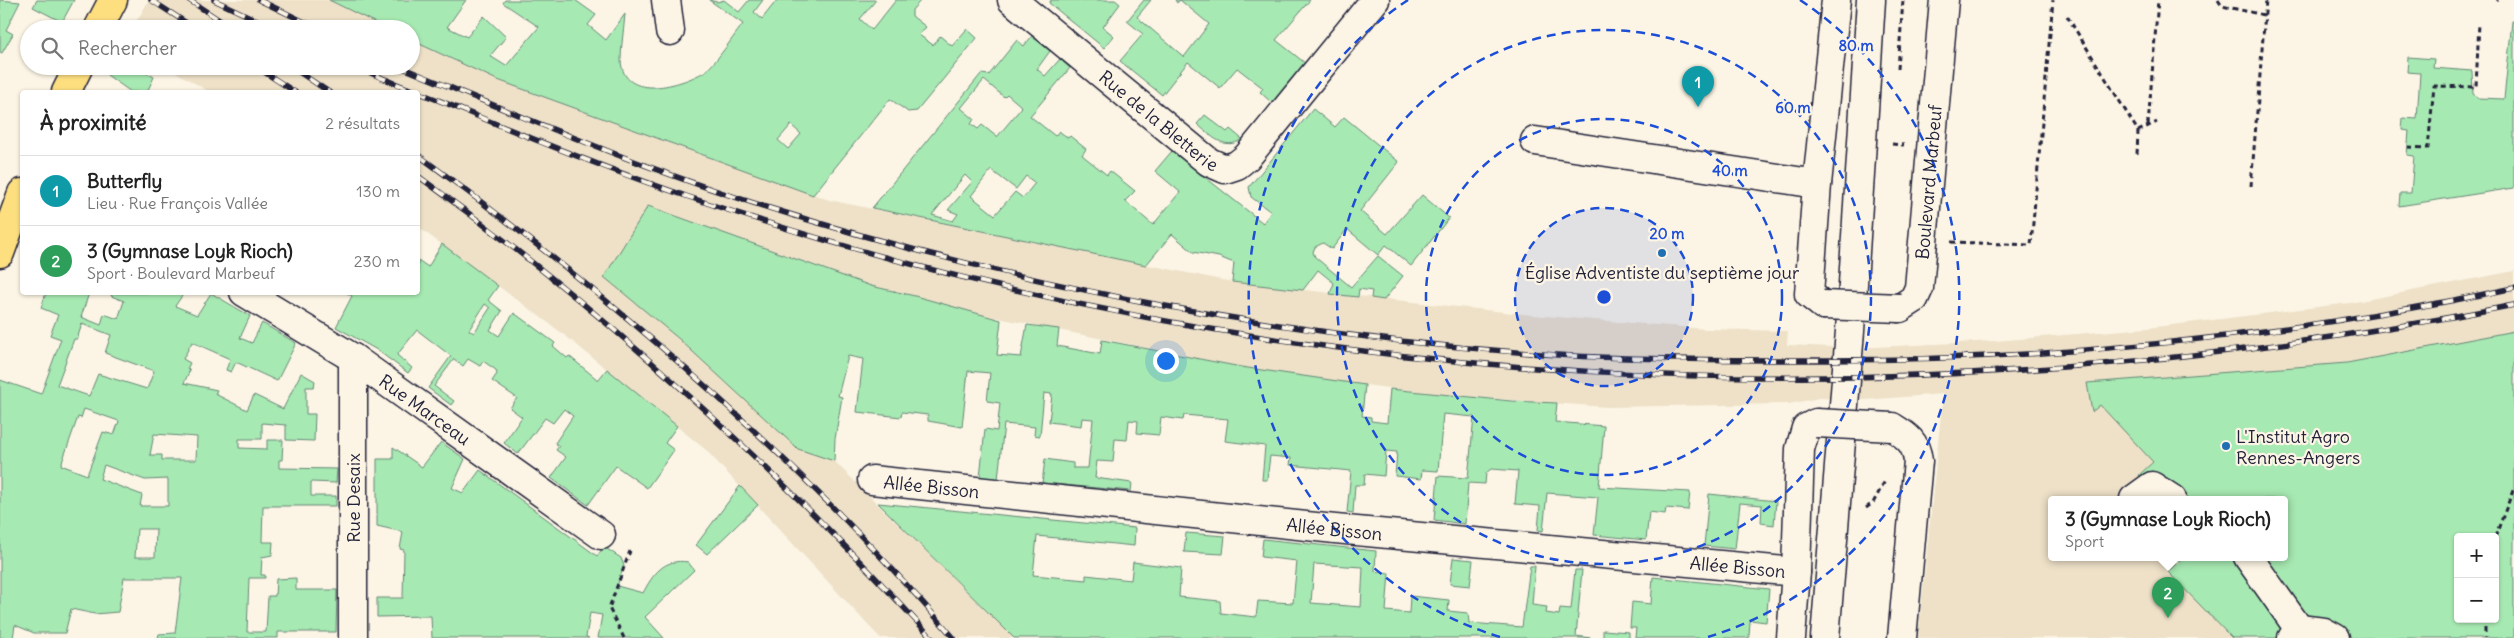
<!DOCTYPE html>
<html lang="fr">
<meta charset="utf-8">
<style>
:root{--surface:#fff;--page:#f2f2f2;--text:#222;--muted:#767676;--line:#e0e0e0;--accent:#1f6fb2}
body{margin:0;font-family:Delius,sans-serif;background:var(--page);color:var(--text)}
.controls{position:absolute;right:15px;bottom:15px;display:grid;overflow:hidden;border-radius:5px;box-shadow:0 1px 4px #0004}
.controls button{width:45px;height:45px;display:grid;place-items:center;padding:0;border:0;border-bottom:1px solid var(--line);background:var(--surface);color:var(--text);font:25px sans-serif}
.you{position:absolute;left:1165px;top:360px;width:18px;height:18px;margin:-12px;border:4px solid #fff;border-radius:50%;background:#1a73e8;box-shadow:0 0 0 8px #1a73e833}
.badge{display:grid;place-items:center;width:32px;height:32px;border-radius:50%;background:var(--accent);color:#fff;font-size:16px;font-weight:700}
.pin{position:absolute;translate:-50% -41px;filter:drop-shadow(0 1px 2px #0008)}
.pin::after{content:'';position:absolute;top:26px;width:18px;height:15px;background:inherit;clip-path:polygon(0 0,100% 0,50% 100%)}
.popup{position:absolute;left:2048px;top:496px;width:240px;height:65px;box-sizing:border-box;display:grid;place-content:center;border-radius:5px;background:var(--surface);filter:drop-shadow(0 1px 4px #0005);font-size:16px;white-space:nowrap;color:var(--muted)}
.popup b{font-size:19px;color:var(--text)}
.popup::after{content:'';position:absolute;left:50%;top:100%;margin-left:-10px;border:10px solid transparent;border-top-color:var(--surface)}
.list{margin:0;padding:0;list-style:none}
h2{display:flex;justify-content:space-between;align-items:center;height:65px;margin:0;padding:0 20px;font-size:21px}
h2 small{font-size:16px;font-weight:400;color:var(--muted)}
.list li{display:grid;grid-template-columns:32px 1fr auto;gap:15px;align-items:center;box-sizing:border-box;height:70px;padding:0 20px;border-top:1px solid var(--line)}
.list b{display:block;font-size:19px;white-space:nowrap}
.list p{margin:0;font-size:16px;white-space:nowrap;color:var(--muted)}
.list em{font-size:16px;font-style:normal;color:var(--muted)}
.icon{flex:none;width:28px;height:28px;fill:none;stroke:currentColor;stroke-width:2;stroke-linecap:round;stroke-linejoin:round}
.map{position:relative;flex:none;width:2514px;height:638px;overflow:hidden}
.search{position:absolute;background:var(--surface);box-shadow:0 1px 4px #0004;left:20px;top:20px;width:400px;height:55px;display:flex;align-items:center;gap:12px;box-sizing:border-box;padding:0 18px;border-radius:28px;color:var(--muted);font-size:19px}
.panel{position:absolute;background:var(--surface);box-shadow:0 1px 4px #0004;left:20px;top:90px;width:400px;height:205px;border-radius:5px}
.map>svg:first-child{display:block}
</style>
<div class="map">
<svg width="2514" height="638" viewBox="0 0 2514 638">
<rect width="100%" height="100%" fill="#fcf5e5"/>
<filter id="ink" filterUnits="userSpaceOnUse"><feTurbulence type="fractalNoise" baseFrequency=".02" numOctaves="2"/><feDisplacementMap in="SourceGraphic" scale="10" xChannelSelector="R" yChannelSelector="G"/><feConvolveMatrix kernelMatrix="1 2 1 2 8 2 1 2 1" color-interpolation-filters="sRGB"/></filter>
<g filter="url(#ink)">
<g fill="#eee1c8" fill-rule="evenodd">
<polygon points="149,0 329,0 388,29 132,29"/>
<path d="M 411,40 L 495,79 L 829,200 L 1232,282 L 1531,315 L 1707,329 L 1788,331 L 1787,345 L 1855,348 L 1995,341 L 2147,328 L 2350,303 L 2514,271 L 2514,638 L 1918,638 L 1943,394 L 1865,400 L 1819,398 L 1789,404 L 1606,407 L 1445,395 L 1365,385 L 1241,367 L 964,311 L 915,296 L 871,286 L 648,206 L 605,277 L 679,339 L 798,449 L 834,461 L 1014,638 L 880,638 L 706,450 L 562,333 L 418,227 L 418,92 L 210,92 L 165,66 L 411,66 ZM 2052,499 L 2284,499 L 2284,557 L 2052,557 ZM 2458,537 L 2495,537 L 2495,619 L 2458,619 Z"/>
</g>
<g fill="#a7e9b2" stroke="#648676" fill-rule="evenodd">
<polygon points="0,0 20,2 6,30 13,34 2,53 0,52"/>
<polygon points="37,0 74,0 62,22 33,7"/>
<path d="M 329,0 L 466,0 L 447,27 L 467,37 L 484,16 L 506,37 L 490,56 L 506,66 L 539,27 L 503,3 L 505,0 L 575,0 L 596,15 L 588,25 L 606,40 L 625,14 C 624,29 621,45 621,60 C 623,103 682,85 704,72 C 714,66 735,34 743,24 L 709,0 L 717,2 L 724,0 L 739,12 L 749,0 L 763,0 L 754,12 L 762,19 L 777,0 L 876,0 L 860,19 L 872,30 L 896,0 L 921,0 L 912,10 L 912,16 L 926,27 L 919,35 L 933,45 L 940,36 L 952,46 L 967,29 L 977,38 L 917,111 L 908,112 L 890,99 L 813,195 L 495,79 L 411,40 L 411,29 L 388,29 ZM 791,125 L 801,134 L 788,149 L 778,140 Z"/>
<polygon points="1051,0 1115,0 1120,4 1103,27 1114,36 1104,48 1049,3"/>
<polygon points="1144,0 1151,0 1137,17 1184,57 1209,24 1180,0 1177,3 1175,0 1310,0 1276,40 1305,63 1272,103 1260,92 1263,88 1237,68 1220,88 1188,62 1162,95 1120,61 1143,34 1127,21"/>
<polygon points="2512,21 2514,21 2514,188 2399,206 2400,193 2411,193 2414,156 2407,155 2409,131 2402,130 2403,118 2417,119 2420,73 2407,72 2408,57 2434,59 2433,68 2472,71 2473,94 2478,98 2504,99"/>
<path d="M 1032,36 L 1050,51 L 1037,69 L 1045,76 L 1060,59 L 1070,68 L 1030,116 L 1055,136 L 1059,131 L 1068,138 L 1070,136 L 1086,149 L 1082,155 L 1107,175 L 1110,171 L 1135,191 L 1125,201 L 1153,225 L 1180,192 L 1155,171 L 1172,151 L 1263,223 L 1271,212 L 1251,197 L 1249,187 L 1313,109 L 1335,127 L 1344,117 L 1399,162 L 1360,211 L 1387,234 L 1422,195 L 1449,218 L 1411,266 L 1386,245 L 1378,255 L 1347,229 L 1332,249 L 1323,243 L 1315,247 L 1313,252 L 1315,257 L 1351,287 L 1378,256 L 1403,276 L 1384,300 L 1371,298 L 1372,291 L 1359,289 L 1358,297 L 1330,294 L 1334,283 L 1318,270 L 1303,290 L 1232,282 L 1234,263 L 1219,257 L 1193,252 L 1172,234 L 1146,265 L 872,208 L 981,74 L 989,75 L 1017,40 L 1024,46 ZM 984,80 L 1004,97 L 1007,94 L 1022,107 L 997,137 L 982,125 L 978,129 L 971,124 L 974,119 L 961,108 ZM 991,170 L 1016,189 L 1026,176 L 1035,183 L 1023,198 L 1015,192 L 995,215 L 971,196 ZM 965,175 L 972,182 L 948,210 L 958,214 L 953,221 L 932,215 Z"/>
<polygon points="111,66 145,66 143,71 154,77 148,90 152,92 131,92 107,75"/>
<path d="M 1205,115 L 1227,132 L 1230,129 L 1242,139 C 1225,152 1210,135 1197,124 Z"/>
<polygon points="648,206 871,286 915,296 1001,320 997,355 1021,357 1027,325 1059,329 1057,346 1100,354 1102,340 1241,367 1365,385 1362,416 1371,417 1371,421 1387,423 1390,389 1511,401 1557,403 1555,422 1604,426 1599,487 1690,492 1688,510 1666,508 1665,514 1649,512 1646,540 1594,535 1598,497 1547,493 1543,531 1538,530 1540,506 1515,504 1518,471 1491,469 1486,473 1485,484 1468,483 1465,524 1434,520 1438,476 1468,478 1474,417 1443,414 1438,471 1422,470 1421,479 1395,476 1397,452 1386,451 1384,476 1365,474 1364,485 1355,485 1353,513 1347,512 1351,471 1290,465 1291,458 1270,456 1267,480 1262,480 1265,446 1225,441 1228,419 1184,415 1183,420 1161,417 1159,435 1137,433 1138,421 1129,420 1127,440 1115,439 1113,462 1097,461 1095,478 1132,483 1131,491 1042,483 1045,459 1073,463 1073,468 1088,468 1093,419 1082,418 1081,426 1049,422 1052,394 1044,393 1040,436 1034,435 1035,427 1004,424 998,479 980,477 985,429 997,431 1000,403 987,401 990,373 968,371 962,427 928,421 928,415 902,412 901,417 857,412 863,359 848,356 838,396 842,397 835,439 834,461 798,449 679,339 604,277"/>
<path d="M 442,244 L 498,286 L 488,300 L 502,311 L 490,330 L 499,336 L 514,313 L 555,343 L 553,346 L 567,358 L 569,356 L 598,380 L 607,369 L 677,426 L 665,443 L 674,450 L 647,488 L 616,466 L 588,505 L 551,478 L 566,457 L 556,450 L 559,446 L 555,443 L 573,416 L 564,409 L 553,423 L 545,418 L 518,454 L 504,443 L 522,417 L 510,408 L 517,398 L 492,381 L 497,374 L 496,370 L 483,361 L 480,366 L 468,359 L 463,366 L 454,359 L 434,386 L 454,401 L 451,405 L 428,388 L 451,356 L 417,330 L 397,355 L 412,368 L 408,373 L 377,350 L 336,327 L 352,296 L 347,293 L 418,292 L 418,260 L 428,267 ZM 485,304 L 490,308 L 474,333 L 469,330 Z"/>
<path d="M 46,293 L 89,293 L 81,317 L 101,325 L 104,314 L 118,319 L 124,301 L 111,296 L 112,293 L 184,293 L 175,306 L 197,315 L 211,293 L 250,316 L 240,338 L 252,343 L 262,323 L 296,343 L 277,381 L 236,362 L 231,372 L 226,370 L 230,359 L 192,342 L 183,359 L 190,363 L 187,369 L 190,370 L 184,383 L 217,390 L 215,394 L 247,410 L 254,395 L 283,409 L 301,373 L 315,381 L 314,387 L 306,387 L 306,414 L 315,414 L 314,441 L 286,440 L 286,425 L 262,423 L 262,439 L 239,439 L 239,448 L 267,449 L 267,440 L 283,440 L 282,460 L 279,460 L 279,468 L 337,469 L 336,483 L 311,482 L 311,496 L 336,496 L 336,506 L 263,506 L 262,542 L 273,542 L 272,555 L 262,557 L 261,575 L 265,575 L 265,578 L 249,578 L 247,632 L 266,632 L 268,596 L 275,596 L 276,579 L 296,578 L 296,590 L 337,590 L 336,632 L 278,632 L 278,638 L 158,638 L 159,634 L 175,633 L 182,578 L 124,578 L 118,612 L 95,614 L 71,609 L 65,633 L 34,633 L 15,625 L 13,638 L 0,638 L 0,380 L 41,394 L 61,339 L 50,335 L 58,315 L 41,308 ZM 82,324 L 111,335 L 105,353 L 154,371 L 147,389 L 98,374 L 89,396 L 57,385 L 74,339 L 77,339 ZM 84,409 L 119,421 L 114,435 L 103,432 L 87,475 L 61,465 L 78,417 L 81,418 ZM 154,434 L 197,437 L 196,460 L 162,460 L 162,455 L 150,455 ZM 104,465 L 145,480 L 168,479 L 168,506 L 140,506 L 142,495 L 100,479 ZM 137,529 L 156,529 L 155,557 L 135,557 Z"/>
<path d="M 2514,331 L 2514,638 L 2232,638 L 2168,572 L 2183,557 L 2284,557 L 2284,499 L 2159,499 L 2139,475 L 2153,462 L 2100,405 L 2092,412 L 2087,383 L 2347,363 ZM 2458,537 L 2495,537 L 2495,619 L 2458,619 Z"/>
<path d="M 441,442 L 465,459 L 452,488 L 463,493 L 480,470 L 597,556 L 604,547 L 621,558 L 624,566 L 617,586 L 643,593 C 653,574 664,558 688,562 L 694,570 L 645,617 L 664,638 L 598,638 L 602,615 L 590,613 L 586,637 L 589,638 L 432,638 L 431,616 L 377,617 L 377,598 L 403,598 L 404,550 L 400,549 L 403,532 L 377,526 L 377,459 L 393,459 L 393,447 L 422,467 Z"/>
<polygon points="740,486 758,505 707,554 696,545"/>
<polygon points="1709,494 1776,501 1774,525 1761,523 1762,505 1740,503 1735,549 1704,546"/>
<path d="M 878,503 L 1135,528 L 1134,546 L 1037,536 L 1033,575 L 1086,580 L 1086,575 L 1131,580 L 1133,562 L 1181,568 L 1179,597 L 1220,601 L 1221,613 L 1256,617 L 1258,601 L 1293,603 L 1297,561 L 1261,557 L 1263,539 L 1376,551 L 1375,571 L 1389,573 L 1386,611 L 1409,613 L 1410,596 L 1449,600 L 1448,611 L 1468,613 L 1469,623 L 1522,627 L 1530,566 L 1535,566 L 1532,605 L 1547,607 L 1546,613 L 1559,615 L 1560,608 L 1571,609 L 1575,570 L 1582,570 L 1576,636 L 1591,638 L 1014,638 ZM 1314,564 L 1363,567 L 1361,607 L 1311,603 Z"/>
<polygon points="1186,533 1225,536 1223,554 1184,552"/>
<polygon points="1453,558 1473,560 1470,586 1450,584"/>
<polygon points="1653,577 1769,589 1766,622 1750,620 1749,638 1635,638 1636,628 1630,628 1632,602 1651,604"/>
<polygon points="1603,630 1629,632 1629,638 1603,638"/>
</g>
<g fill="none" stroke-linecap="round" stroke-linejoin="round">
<defs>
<g id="minor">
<polyline points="666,0 670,31"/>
<path id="s1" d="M 1012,0 L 1209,162 L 1225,169 L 1237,165 L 1247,157 L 1375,0"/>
<polyline points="1535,141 1817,184"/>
<path id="s2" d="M 244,292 L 353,358 L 601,535"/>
<polyline points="1823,305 1809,294 1817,184 1836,0"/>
<path id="s3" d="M 1900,308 L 1914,299 L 1919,288 L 1944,0"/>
<polyline points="353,358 353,638"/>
<path d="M 1892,427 C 1907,436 1916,442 1918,461 L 1902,638"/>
<path id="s4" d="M 872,480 L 1335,529 L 1796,572"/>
<polyline points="2134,499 2152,486 2172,499"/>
<polyline points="2248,557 2299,629 2292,638"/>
<polyline points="2299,629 2324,632 2335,638"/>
<polyline points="1791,638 1796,572 1800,449 1806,428 1816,423"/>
<polyline points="1825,638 1850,331 1871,0"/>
</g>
<g id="major">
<polyline points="98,29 113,0"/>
<polyline points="66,92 79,66"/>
<polyline points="0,253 22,193"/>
</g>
</defs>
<use href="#minor" stroke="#22223b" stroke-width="31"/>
<use href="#major" stroke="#22223b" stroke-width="31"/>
<g stroke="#22223b" stroke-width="3" stroke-dasharray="5 4" stroke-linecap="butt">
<polyline points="2218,0 2222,6 2264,15"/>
<polyline points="2497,1 2498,0"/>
<polyline points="2067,16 2138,131 2137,155"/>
<polyline points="1898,69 1903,0"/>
<polyline points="2148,125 2158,0"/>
<polyline points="2138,131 2157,122"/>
<polyline points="1892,144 1904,145"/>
<polyline points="2408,147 2428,148 2434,86 2476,87 2479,23"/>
<polyline points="2251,186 2266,0"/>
<polyline points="1951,242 2031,245 2053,0"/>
<polyline points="1866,508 1873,503 1886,479"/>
<polyline points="2495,537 2514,488"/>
<polyline points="2485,619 2485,638"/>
<polyline points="624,638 609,608 630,551"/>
</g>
<use href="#minor" stroke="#fcf5e5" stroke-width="28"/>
<use href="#major" stroke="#fedf80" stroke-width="28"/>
<defs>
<g id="rail">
<polyline points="151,0 196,29"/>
<polyline points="189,0 233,29"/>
<polyline points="214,0 276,29"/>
<polyline points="259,0 319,29"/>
<polyline points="255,66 295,92"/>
<polyline points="290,66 329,92"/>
<path d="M 356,66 C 386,81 418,92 448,104 C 527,137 606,169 686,196 C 1274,397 1906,427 2514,305"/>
<path d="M 398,66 C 519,115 638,167 763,206 C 1024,288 1301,340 1574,356 C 1653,360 1733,360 1813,360 C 2048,361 2284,337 2514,288"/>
<path d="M 418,155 C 612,296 797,456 954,638"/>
<path d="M 418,176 C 606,311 776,468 932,638"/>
</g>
</defs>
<use href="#rail" stroke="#22223b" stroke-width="5.5"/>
<use href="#rail" stroke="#fcf5e5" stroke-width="4" stroke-dasharray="11" stroke-linecap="butt"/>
<defs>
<g id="minor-bridge">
<polyline points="1823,305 1900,308"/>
<polyline points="1816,423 1892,427"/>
</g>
</defs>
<use href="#minor-bridge" stroke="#22223b" stroke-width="31" stroke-linecap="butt"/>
<use href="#minor-bridge" stroke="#fcf5e5" stroke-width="28"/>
</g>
</g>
<circle cx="1604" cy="297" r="89" fill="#1d4ed8" fill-opacity=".12"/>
<g fill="none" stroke="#1d4ed8" stroke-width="2.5" stroke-dasharray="9 6">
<circle cx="1604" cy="297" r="89"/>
<circle cx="1604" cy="297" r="178"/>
<circle cx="1604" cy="297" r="267"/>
<path d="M1500 637A356 356 0 0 1 1408 0M1800 0A356 356 0 0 1 1708 637"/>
</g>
<g fill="#1f6fb2" stroke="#fcf5e5" stroke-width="2">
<circle cx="1662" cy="253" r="5"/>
<circle cx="2226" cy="446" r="5"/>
</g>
<g text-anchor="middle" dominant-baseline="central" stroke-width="4.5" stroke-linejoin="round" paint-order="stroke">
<g font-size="18" fill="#22223b" stroke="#fcf5e5">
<text stroke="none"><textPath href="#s1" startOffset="190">Rue de la Bletterie</textPath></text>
<text stroke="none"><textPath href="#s3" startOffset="135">Boulevard Marbeuf</textPath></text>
<text stroke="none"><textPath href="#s2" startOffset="216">Rue Marceau</textPath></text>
<text stroke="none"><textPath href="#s4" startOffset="60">Allée Bisson</textPath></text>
<text transform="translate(353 498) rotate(-90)">Rue Desaix</text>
<text stroke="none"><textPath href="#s4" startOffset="465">Allée Bisson</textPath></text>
<text stroke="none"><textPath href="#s4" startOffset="870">Allée Bisson</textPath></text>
</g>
<g font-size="18" fill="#22223b" stroke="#fcf5e5">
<text x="1662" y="272">Église Adventiste du septième jour</text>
<text x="2236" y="436" text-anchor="start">L'Institut Agro<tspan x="2236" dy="21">Rennes-Angers</tspan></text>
</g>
</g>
<circle cx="1604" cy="297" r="8" fill="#1d4ed8" stroke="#fcf5e5" stroke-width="2.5"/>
<g font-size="15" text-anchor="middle" font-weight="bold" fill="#1d4ed8" stroke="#fcf5e5" stroke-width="4.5" stroke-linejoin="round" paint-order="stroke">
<text x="1856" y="51">80 m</text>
<text x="1793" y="113">60 m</text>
<text x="1730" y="176">40 m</text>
<text x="1667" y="239">20 m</text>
</g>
</svg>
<div class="controls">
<button>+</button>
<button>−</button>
</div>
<div class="you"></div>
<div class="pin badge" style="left:1698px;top:107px;background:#0f9aa8">1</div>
<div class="pin badge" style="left:2168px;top:618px;background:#2e9e5b">2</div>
<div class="popup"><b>3 (Gymnase Loyk Rioch)</b>Sport</div>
<div class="search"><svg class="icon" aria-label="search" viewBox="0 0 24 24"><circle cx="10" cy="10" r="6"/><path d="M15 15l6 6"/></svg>Rechercher</div>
<section class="panel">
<h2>À proximité<small>2 résultats</small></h2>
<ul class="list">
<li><span class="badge" style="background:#0f9aa8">1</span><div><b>Butterfly</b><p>Lieu · Rue François Vallée</p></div><em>130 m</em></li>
<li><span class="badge" style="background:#2e9e5b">2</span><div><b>3 (Gymnase Loyk Rioch)</b><p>Sport · Boulevard Marbeuf</p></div><em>230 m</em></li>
</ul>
</section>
</div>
